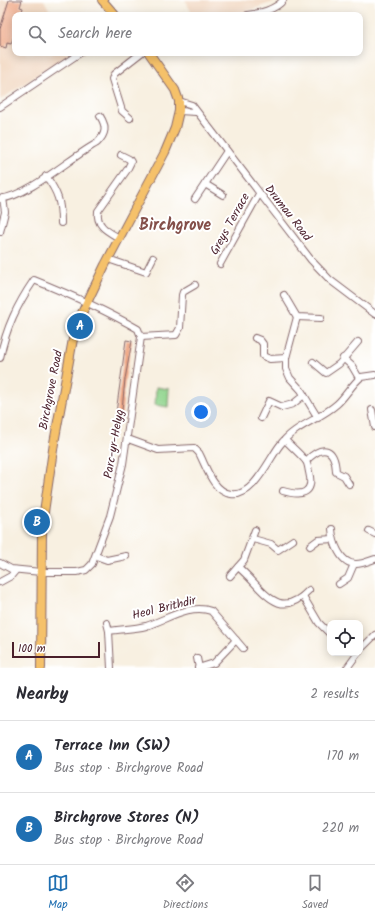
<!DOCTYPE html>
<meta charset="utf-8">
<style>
:root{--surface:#fff;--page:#f2f2f3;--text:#2b2b33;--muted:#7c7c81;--line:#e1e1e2;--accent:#1f6fb2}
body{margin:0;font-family:Kalam,sans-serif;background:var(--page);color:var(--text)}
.controls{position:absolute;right:12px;bottom:12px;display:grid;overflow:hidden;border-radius:8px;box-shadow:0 2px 10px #0003}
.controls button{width:36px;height:36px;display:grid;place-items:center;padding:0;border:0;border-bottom:1px solid var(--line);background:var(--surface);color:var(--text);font:20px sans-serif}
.scale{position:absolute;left:12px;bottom:10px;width:88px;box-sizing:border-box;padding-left:4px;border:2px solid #4a1f2b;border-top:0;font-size:11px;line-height:14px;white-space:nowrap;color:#4a1f2b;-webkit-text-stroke:3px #fff;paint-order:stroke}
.you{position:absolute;left:201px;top:412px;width:14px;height:14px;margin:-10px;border:3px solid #fff;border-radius:50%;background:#1a73e8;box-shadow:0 0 0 6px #1a73e833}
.badge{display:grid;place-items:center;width:26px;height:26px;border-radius:50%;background:var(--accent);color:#fff;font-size:13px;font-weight:700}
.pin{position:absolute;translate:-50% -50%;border:2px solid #fff;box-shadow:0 1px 4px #0006}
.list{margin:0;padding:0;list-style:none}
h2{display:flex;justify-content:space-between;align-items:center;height:52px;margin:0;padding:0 16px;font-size:17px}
h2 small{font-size:13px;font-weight:400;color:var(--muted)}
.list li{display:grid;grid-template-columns:26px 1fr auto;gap:12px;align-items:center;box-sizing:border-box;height:72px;padding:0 16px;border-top:1px solid var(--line)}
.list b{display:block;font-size:15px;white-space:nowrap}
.list p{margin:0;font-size:13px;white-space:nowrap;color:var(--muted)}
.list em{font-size:13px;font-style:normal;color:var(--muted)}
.icon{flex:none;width:22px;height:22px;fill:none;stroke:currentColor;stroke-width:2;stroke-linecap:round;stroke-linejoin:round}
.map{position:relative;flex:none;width:375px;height:668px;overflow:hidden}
.search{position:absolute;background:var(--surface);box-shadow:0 2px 10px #0003;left:12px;right:12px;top:12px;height:44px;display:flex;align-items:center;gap:10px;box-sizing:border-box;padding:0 14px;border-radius:8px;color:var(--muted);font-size:15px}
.sheet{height:196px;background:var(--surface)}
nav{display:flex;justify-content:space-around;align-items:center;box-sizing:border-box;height:56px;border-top:1px solid var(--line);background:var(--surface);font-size:11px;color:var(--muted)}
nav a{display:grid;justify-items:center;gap:2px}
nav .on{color:var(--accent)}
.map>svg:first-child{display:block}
</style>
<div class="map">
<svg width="375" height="668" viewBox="0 0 375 668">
<rect width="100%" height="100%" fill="#fff"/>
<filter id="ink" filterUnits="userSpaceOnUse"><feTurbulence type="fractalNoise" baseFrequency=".025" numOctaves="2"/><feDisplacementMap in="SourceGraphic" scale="8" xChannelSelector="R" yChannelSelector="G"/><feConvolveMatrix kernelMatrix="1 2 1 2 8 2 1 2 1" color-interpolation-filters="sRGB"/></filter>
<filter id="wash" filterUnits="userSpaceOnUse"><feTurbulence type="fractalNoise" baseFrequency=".012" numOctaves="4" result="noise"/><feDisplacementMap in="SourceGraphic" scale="16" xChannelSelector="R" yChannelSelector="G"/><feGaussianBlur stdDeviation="0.9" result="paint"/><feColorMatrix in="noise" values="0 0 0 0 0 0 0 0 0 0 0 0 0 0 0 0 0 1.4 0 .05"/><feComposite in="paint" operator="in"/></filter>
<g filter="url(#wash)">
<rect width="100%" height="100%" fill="#f8f0e1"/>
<g fill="#f1d5bd">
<polygon points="0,0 44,0 52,15 15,15 15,53 71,53 0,100"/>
<polygon points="185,0 272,0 273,2 245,12 220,15 193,15"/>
</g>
<polygon fill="#90d48d" stroke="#6d7a5c" points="156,387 169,389 168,407 155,405"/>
<g id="blocks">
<g fill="#efa785">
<polygon points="9,0 22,0 20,7 23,8 21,15 15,15 15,33 11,44 7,43 6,48 0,46 0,29"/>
<polygon points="126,340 132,341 125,379 121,421 115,420"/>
</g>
</g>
</g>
<g filter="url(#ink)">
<use href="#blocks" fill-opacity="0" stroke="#87686b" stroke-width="1"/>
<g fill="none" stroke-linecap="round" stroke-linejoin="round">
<defs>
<g id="minor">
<path d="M 248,15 C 258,14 277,9 283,0"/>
<polyline points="179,101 192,105 311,260 330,280 375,314"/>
<polyline points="0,107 80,53"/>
<polyline points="179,111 196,112"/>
<polyline points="130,118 122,111 112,79 114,74 141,53"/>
<path d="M 46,176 C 58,193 61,202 61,223"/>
<polyline points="205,184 223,195"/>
<path d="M 0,199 C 30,195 70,158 97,143 C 106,134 107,127 100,116"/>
<polyline points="195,199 227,151"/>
<polyline points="0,232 5,212 3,198"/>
<path d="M 119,238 C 107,231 96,226 98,211 L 127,170 L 131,162 L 129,159 L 121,155"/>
<polyline points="108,259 146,272 153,258"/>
<polyline points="220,264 259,194"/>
<polyline points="284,295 297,317 321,318"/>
<polyline points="297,317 286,358 286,369 290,378 301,390 318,418"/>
<polyline points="141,337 176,335 180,328 182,295 183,292 195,285"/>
<polyline points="255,338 260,340 263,344 263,356 270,359 286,358"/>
<path d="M 0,358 C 6,328 17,305 34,280 C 69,294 105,310 138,329 L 141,337 L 123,464 L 110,516 L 92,564 L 86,570 L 77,572 L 41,572 L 11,569 L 0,563"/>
<polyline points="343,358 352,366 359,378"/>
<polyline points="313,362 326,373 339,364 358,342"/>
<polyline points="372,410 375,427"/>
<polyline points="261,418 269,401 282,407 293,404 304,395"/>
<path d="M 128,439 L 158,450 L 194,448 L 199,453 C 206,466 213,492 231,494 C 253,498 269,459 280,445 C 295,425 319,420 337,404 C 346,396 352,384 361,377 L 375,375"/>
<path d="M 306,461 C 323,443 335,448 336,472 L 344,476 L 349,484"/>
<path d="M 283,491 C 300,496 315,495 309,472 C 308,468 308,463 305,460 C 299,453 291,446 285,440"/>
<path d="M 332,529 C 333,542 340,564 356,564 C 362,564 369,561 375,559"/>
<polyline points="369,531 375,534"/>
<polyline points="253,539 271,544 278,550 293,540"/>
<polyline points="310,546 318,540 333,539"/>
<polyline points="96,556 107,560 126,556"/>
<path d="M 238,567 C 262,586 277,624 309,590"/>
<polyline points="230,576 244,560 255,530"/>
<polyline points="0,582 11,576 16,570"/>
<polyline points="339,584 348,578 354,564"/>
<polyline points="303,596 319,623 330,634"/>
<polyline points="107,623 109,631 111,668"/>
<path d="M 109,631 C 121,629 134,629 146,626 C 166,620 190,603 211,611 L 243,648"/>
<polyline points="360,650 375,635"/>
<polyline points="197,658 199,668"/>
<polyline points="198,668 214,663 236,640"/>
<polyline points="347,668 358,653"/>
</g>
<g id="major">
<polyline points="102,0 115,15"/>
<polyline points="41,668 42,526 54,443 73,339 82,313 105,265 165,152 175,128 179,111 179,101 175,90 149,53"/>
</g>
</defs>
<use href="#minor" stroke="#87686b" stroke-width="8"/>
<use href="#major" stroke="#87686b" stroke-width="10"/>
<use href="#minor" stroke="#fff" stroke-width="6"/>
<use href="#major" stroke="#f5c16b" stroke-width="8"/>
</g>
</g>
<g text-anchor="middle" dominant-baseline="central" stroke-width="4" stroke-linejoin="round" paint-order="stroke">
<g font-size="12" fill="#4a1f2b" stroke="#fff">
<text transform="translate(288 213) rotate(52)">Drumau Road</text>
<text transform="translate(230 224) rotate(-61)">Greys Terrace</text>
<text transform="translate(51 390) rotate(-79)">Birchgrove Road</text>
<text transform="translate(114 444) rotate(-80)">Parc-yr-Helyg</text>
<text transform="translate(164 608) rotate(-14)">Heol Brithdir</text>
</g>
<g font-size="16" font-weight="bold" fill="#844f4a" stroke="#fff">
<text x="175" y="225">Birchgrove</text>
</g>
</g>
</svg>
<div class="controls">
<button><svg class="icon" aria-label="locate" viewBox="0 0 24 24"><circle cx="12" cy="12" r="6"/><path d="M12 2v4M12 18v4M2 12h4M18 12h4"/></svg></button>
</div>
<div class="scale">100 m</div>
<div class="you"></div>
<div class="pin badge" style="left:80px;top:326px">A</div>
<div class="pin badge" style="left:37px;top:522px">B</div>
<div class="search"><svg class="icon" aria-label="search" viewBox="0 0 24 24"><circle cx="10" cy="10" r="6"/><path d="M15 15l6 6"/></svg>Search here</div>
</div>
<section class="sheet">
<h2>Nearby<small>2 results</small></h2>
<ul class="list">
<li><span class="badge">A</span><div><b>Terrace Inn (SW)</b><p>Bus stop · Birchgrove Road</p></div><em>170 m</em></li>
<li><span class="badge">B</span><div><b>Birchgrove Stores (N)</b><p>Bus stop · Birchgrove Road</p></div><em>220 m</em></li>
</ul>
</section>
<nav>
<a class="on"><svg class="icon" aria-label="map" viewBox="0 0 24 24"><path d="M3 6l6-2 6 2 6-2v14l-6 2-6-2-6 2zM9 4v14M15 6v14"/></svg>Map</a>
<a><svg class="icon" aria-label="directions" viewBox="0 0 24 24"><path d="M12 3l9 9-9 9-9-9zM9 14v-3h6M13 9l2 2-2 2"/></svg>Directions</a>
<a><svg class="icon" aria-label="saved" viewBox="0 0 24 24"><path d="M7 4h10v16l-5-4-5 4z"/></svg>Saved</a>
</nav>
